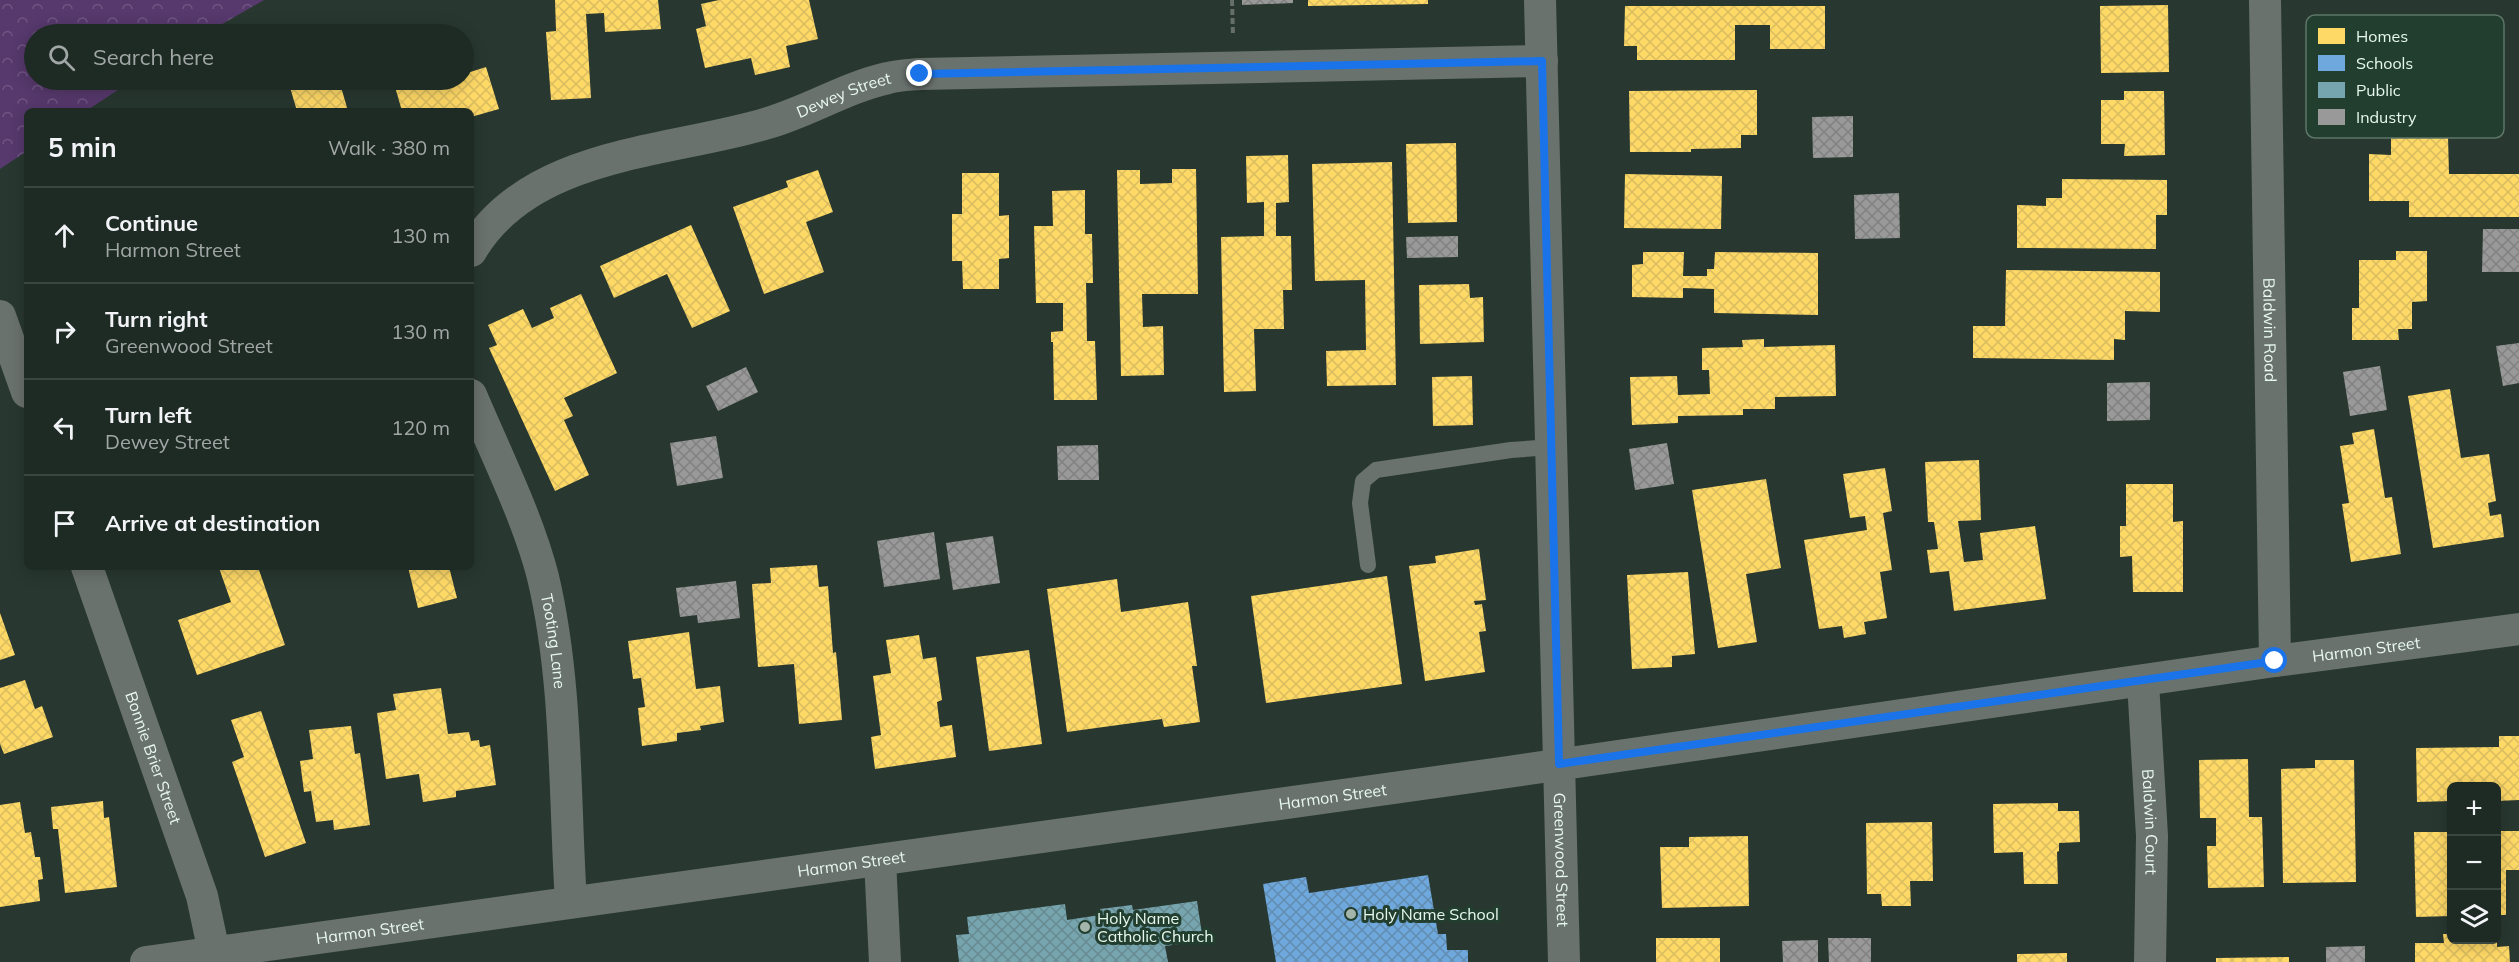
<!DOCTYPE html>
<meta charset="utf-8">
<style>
:root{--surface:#1e2a24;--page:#2b3631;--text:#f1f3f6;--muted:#a1a7a6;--line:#3c4641}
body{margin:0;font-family:Mulish,sans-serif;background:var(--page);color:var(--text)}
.controls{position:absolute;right:18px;bottom:18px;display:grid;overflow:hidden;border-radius:9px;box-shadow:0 3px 15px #0003}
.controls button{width:54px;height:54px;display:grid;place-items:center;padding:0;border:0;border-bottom:2px solid var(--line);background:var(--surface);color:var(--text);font:30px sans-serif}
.stop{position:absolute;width:18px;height:18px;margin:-14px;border:4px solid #1a73e8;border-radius:50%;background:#fff}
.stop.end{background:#1a73e8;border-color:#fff;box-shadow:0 2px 6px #0008}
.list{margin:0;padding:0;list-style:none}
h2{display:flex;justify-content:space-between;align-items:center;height:78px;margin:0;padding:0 24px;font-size:26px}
h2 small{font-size:20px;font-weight:400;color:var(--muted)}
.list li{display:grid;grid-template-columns:39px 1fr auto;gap:18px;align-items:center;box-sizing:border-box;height:96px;padding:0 24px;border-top:2px solid var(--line)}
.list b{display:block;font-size:22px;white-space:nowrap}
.list p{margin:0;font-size:20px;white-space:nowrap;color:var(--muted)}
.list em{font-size:20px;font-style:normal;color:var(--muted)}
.icon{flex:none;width:33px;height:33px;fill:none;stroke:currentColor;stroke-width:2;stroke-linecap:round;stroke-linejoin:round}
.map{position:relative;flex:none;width:2519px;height:962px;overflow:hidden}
.search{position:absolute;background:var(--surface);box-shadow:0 3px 15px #0003;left:24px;top:24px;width:450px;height:66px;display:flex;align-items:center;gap:15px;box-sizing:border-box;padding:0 21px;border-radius:33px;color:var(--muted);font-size:22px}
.panel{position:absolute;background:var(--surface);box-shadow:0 3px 15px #0003;left:24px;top:108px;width:450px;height:462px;border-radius:9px}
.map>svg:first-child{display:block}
</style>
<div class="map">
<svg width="2519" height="962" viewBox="0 0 2519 962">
<defs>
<pattern id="park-crowns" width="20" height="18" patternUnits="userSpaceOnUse" patternTransform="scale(1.5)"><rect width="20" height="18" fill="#57396d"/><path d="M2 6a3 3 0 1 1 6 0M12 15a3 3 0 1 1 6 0" fill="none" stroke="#6f5682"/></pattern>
<pattern id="homes-cross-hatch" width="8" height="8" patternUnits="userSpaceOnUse" patternTransform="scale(1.5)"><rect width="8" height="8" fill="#ffd966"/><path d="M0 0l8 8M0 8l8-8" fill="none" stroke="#dabc60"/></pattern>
<pattern id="schools-cross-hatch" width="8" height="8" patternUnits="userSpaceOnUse" patternTransform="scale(1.5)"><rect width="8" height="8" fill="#6fa8dc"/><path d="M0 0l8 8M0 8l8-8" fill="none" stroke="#628caf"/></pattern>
<pattern id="public-cross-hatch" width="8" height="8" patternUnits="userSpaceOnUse" patternTransform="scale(1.5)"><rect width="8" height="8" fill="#76a5af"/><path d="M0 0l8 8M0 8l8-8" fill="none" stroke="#678a90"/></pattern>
<pattern id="industry-cross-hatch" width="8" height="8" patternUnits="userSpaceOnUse" patternTransform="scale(1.5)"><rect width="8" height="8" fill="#999"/><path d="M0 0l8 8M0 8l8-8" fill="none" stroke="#808180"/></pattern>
</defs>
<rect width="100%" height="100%" fill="#283830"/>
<polygon fill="url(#park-crowns)" points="0,0 264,0 205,34 34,34 34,80 133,80 86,111 27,111 27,151 0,169"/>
<g fill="url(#homes-cross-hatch)">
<polygon points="555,0 658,0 661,29 605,32 604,13 586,14 591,98 551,100 546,32 556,31"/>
<polygon points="719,0 809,0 818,39 786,46 790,67 755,75 751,58 705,68 696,29 706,26 701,4"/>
<polygon points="1308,0 1428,0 1428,4 1308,6"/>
<polygon points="2168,5 2169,72 2101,73 2100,6"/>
<polygon points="1625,6 1825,6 1825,49 1770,49 1770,25 1735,25 1735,60 1637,60 1637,46 1624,46"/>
<polygon points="486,67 499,109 471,117 471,111 402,111 393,80 436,80 437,82 464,80 464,74"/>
<polygon points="303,80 339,80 348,111 297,111 289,84"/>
<polygon points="1757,90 1757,135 1741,135 1741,148 1691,149 1691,152 1630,152 1629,91"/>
<polygon points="2124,91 2164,91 2165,155 2124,156 2125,144 2101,144 2101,100 2124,100"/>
<polygon points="2391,137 2448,137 2449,174 2519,174 2519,217 2409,217 2409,201 2369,201 2369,154 2391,155"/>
<polygon points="1456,143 1457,222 1408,223 1406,144"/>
<polygon points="1288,155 1289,202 1276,203 1276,236 1291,236 1292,290 1283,290 1284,329 1254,329 1256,391 1224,392 1221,237 1264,236 1264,202 1247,203 1246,156"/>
<polygon points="1392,162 1396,385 1327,386 1326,351 1366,350 1365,280 1315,281 1312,164"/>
<polygon points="1172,169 1196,169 1198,294 1142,294 1143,327 1163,326 1164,375 1121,376 1117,170 1140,170 1140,184 1172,183"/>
<polygon points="818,170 833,212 806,222 824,272 764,294 733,207 788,187 786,181"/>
<polygon points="962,173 999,173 999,216 1009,215 1009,258 999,259 999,289 963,289 962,261 952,261 952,214 962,214"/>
<polygon points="1625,174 1722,176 1721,229 1624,228"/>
<polygon points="2062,179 2167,180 2167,215 2156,215 2156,249 2017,248 2017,205 2046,206 2046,198 2062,198"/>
<polygon points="1085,190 1085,234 1092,234 1093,283 1086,283 1087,341 1095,341 1097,400 1054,400 1053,342 1051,342 1051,332 1063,331 1063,303 1036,303 1034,226 1053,226 1052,191"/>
<polygon points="691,225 730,311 692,328 667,274 614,298 600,266"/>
<polygon points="2396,251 2427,251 2427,301 2412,302 2412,329 2398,329 2399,340 2352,340 2352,308 2359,308 2359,260 2396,260"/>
<polygon points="1643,252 1684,252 1683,276 1707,276 1707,269 1714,269 1715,252 1818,253 1818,315 1714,313 1714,289 1683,288 1683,298 1632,297 1632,265 1643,264"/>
<polygon points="2006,270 2160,272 2160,312 2125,311 2125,340 2114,339 2114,360 1973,358 1973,326 2005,326"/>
<polygon points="1469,284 1470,298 1483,297 1484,342 1420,344 1419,285"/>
<polygon points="581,294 617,373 564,398 573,416 564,420 589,475 555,491 489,348 497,345 488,325 523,309 532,328 554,318 550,308"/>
<polygon points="1764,339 1764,347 1835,345 1836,396 1775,397 1775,409 1743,409 1743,415 1678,416 1678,423 1632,425 1630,377 1677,376 1678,395 1710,394 1709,370 1702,370 1702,348 1743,347 1742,340"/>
<polygon points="1472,376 1473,425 1433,426 1432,377"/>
<polygon points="2450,389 2461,458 2489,454 2496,501 2488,503 2490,516 2501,514 2504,537 2433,548 2408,396"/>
<polygon points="2374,429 2385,498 2392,497 2401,554 2351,562 2342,504 2349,503 2340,446 2354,444 2352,433"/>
<polygon points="1979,460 1981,520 1958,521 1964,562 1983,560 1980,533 2035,526 2046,599 1954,611 1949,571 1930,573 1927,550 1938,549 1934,522 1928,522 1925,462"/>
<polygon points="1885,468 1892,511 1883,513 1892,570 1880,572 1887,618 1864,622 1866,634 1844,638 1842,626 1819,629 1804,540 1867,530 1865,516 1850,518 1843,474"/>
<polygon points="1766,479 1781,568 1746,574 1757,642 1718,648 1692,490"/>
<polygon points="2126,484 2173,484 2173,522 2183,521 2183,592 2133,592 2132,556 2120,557 2120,526 2126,526"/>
<polygon points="1479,549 1486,600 1474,601 1475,605 1482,604 1486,631 1479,632 1485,672 1425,681 1409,566 1436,563 1435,556"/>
<polygon points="817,565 819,587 828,586 833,653 836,652 842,720 799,724 794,664 758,667 752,584 771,583 770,568"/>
<polygon points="223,567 258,567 285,645 197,675 178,620 231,602 219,568"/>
<polygon points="408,567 449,567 457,598 418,608"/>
<polygon points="1688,572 1695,654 1672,656 1672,667 1632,669 1627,575"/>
<polygon points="1387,576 1402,684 1266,703 1251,596"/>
<polygon points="1117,579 1121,612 1188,602 1197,666 1192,666 1200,722 1164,727 1162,719 1067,732 1047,589"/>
<polygon points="0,613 15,655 0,660"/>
<polygon points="689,632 696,689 720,686 724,722 700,726 701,730 677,733 677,741 642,746 638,708 645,707 641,678 633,679 628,641"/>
<polygon points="919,635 923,659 936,657 942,700 937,702 940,727 952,725 956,757 875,769 871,737 881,735 873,676 891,673 886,640"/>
<polygon points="1029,650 1042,744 989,751 976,657"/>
<polygon points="25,680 35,709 42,706 53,737 4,754 0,744 0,688"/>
<polygon points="441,688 448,734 469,732 471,741 479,740 480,747 490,745 496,785 456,791 456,797 423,802 419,774 386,779 377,713 396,710 393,694"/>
<polygon points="261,711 306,843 265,857 232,762 244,757 231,720"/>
<polygon points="351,726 355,754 360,753 370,825 334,830 333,820 316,822 311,791 304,792 300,761 313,759 309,730"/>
<polygon points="2499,736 2519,736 2519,800 2496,801 2496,786 2452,786 2452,801 2417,802 2416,748 2499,747"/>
<polygon points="2248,759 2249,817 2262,817 2264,887 2208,888 2207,846 2216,846 2216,818 2200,818 2199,760"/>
<polygon points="2315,760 2354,760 2356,882 2283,883 2281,769 2315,768"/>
<polygon points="103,801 104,818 109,817 117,887 65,893 58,829 53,829 51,807"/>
<polygon points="20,802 25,833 31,832 35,857 40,857 43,879 38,880 40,901 0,907 0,805"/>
<polygon points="2058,803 2058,811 2079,811 2080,842 2059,843 2059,851 2057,852 2058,884 2024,884 2023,852 1994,853 1993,804"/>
<polygon points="1932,822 1933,881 1910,881 1911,906 1882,906 1881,894 1867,894 1866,823"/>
<polygon points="2496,831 2519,831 2519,870 2506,870 2506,915 2496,915"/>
<polygon points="2414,832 2452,832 2452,916 2416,917"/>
<polygon points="1748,836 1749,906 1662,908 1660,847 1689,847 1689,837"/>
<polygon points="2443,934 2452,934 2452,940 2480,940 2480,942 2497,942 2497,947 2509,946 2510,962 2415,962 2415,943 2444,943"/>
<rect x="1656" y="938" width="64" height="24"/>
<polygon points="2067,953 2067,962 2017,962 2017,954"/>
<polygon points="2289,957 2289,962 2216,962 2216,958"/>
</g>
<polygon fill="url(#schools-cross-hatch)" points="1428,875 1438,934 1446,934 1447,950 1468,950 1468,962 1276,962 1263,884 1306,877 1309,893"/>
<polygon fill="url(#public-cross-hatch)" points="1197,901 1203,941 1165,946 1168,962 959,962 956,935 969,934 967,917 1065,904 1067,920 1100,915 1100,909 1132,905 1133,910"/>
<g fill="url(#industry-cross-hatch)">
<polygon points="1242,0 1293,0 1293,3 1242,5"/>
<polygon points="1853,116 1853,157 1813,158 1812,117"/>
<polygon points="1899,193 1900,238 1855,239 1854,195"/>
<polygon points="2483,229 2519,229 2519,272 2482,272"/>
<polygon points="1458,236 1458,257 1407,258 1406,237"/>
<polygon points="2519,343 2519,383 2503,386 2496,346"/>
<polygon points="2380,366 2387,410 2350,416 2343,372"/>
<polygon points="746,367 758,392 718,411 706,386"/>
<polygon points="2150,382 2150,420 2107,421 2107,383"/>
<polygon points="716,436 723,478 677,486 670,443"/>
<polygon points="1667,443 1674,484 1635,490 1629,449"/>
<polygon points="1098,445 1099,480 1058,480 1057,446"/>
<polygon points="934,532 940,579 884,587 877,541"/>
<polygon points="993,536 1000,583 953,590 946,543"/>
<polygon points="736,581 740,618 698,623 697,615 680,617 676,588"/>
<polygon points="1828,938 1871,938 1871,962 1829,962"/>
<polygon points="1818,940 1818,962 1783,962 1782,941"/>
<polygon points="2365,946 2365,962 2326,962 2326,947"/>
</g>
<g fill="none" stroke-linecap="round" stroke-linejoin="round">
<polyline stroke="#656e6a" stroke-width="4" stroke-dasharray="6 3" stroke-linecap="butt" points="1232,0 1233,35"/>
<polyline stroke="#6a726e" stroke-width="16" points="1368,565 1360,503 1363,481 1376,470 1511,450 1552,447"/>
<g stroke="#6a726e" stroke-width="32">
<path id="s1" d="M 1540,0 L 1564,962"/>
<path id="s2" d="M 2265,0 L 2275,661"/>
<path id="s3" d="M 471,251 C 530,151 670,153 768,123 C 809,111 847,87 888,78 C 898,75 909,75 920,74 L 1542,61"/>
<polyline points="0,316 27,392"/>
<path id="s4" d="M 471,395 C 495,452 528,518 543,577 C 568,683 564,794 571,902"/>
<path id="s5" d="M 87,567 L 202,896 L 214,952"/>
<path id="s6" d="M 2143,682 L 2152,836 L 2150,962"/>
<polyline points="880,860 885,962"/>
<path id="s7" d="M 146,962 L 1501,773 L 2275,661 L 2519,629"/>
</g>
</g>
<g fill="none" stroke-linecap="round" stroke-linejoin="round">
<polyline stroke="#1a73e8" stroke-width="8" points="920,74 1542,61 1559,764 2275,661"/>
</g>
<g fill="#a4b5ac" stroke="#223e2f" stroke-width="2">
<circle cx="1351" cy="914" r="6"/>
<circle cx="1085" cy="927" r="6"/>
</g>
<g text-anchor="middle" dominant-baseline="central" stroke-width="6" stroke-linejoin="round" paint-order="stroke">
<g font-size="16" fill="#e7f8ee" stroke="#223e2f">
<text stroke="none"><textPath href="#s3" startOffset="414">Dewey Street</textPath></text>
<text stroke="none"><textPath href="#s2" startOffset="330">Baldwin Road</textPath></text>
<text stroke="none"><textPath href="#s4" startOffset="261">Tooting Lane</textPath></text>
<text stroke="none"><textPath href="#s7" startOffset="2242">Harmon Street</textPath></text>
<text stroke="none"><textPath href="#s5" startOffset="202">Bonnie Brier Street</textPath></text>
<text stroke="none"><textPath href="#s7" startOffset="1198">Harmon Street</textPath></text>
<text stroke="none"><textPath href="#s6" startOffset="140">Baldwin Court</textPath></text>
<text stroke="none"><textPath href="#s1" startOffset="860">Greenwood Street</textPath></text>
<text stroke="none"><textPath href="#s7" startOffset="712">Harmon Street</textPath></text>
<text stroke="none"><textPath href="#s7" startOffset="226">Harmon Street</textPath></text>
</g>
<g font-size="16" fill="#e7f8ee" stroke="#223e2f" text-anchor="start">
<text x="1363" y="914">Holy Name School</text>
<text x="1097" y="918">Holy Name<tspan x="1097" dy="18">Catholic Church</tspan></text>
</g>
</g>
<rect x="2306" y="15" width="198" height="123" rx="9" fill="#223e2f" stroke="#5d7668" stroke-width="1.5"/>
<rect x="2318" y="28" width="27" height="16" fill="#ffd966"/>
<rect x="2318" y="55" width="27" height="16" fill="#6fa8dc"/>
<rect x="2318" y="82" width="27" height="16" fill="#76a5af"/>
<rect x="2318" y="109" width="27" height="16" fill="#999"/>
<g font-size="16" fill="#e7f8ee">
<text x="2356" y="42">Homes</text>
<text x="2356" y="69">Schools</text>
<text x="2356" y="96">Public</text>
<text x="2356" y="123">Industry</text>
</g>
</svg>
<div class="controls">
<button>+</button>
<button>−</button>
<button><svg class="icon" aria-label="layers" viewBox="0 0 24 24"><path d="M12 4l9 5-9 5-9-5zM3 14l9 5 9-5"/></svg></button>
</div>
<div class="stop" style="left:2275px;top:661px"></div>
<div class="stop end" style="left:920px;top:74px"></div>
<div class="search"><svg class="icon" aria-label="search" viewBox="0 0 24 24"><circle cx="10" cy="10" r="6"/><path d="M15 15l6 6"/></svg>Search here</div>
<section class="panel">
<h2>5 min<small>Walk · 380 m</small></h2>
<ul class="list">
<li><svg class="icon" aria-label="ahead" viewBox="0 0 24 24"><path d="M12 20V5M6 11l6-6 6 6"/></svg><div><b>Continue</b><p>Harmon Street</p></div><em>130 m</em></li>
<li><svg class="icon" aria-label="right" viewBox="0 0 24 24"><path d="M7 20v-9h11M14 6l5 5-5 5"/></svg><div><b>Turn right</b><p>Greenwood Street</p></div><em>130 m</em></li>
<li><svg class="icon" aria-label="left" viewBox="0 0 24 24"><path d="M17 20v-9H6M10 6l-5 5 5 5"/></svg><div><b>Turn left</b><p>Dewey Street</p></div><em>120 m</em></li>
<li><svg class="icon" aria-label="arrive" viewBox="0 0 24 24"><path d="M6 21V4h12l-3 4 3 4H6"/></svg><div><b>Arrive at destination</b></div></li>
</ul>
</section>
</div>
